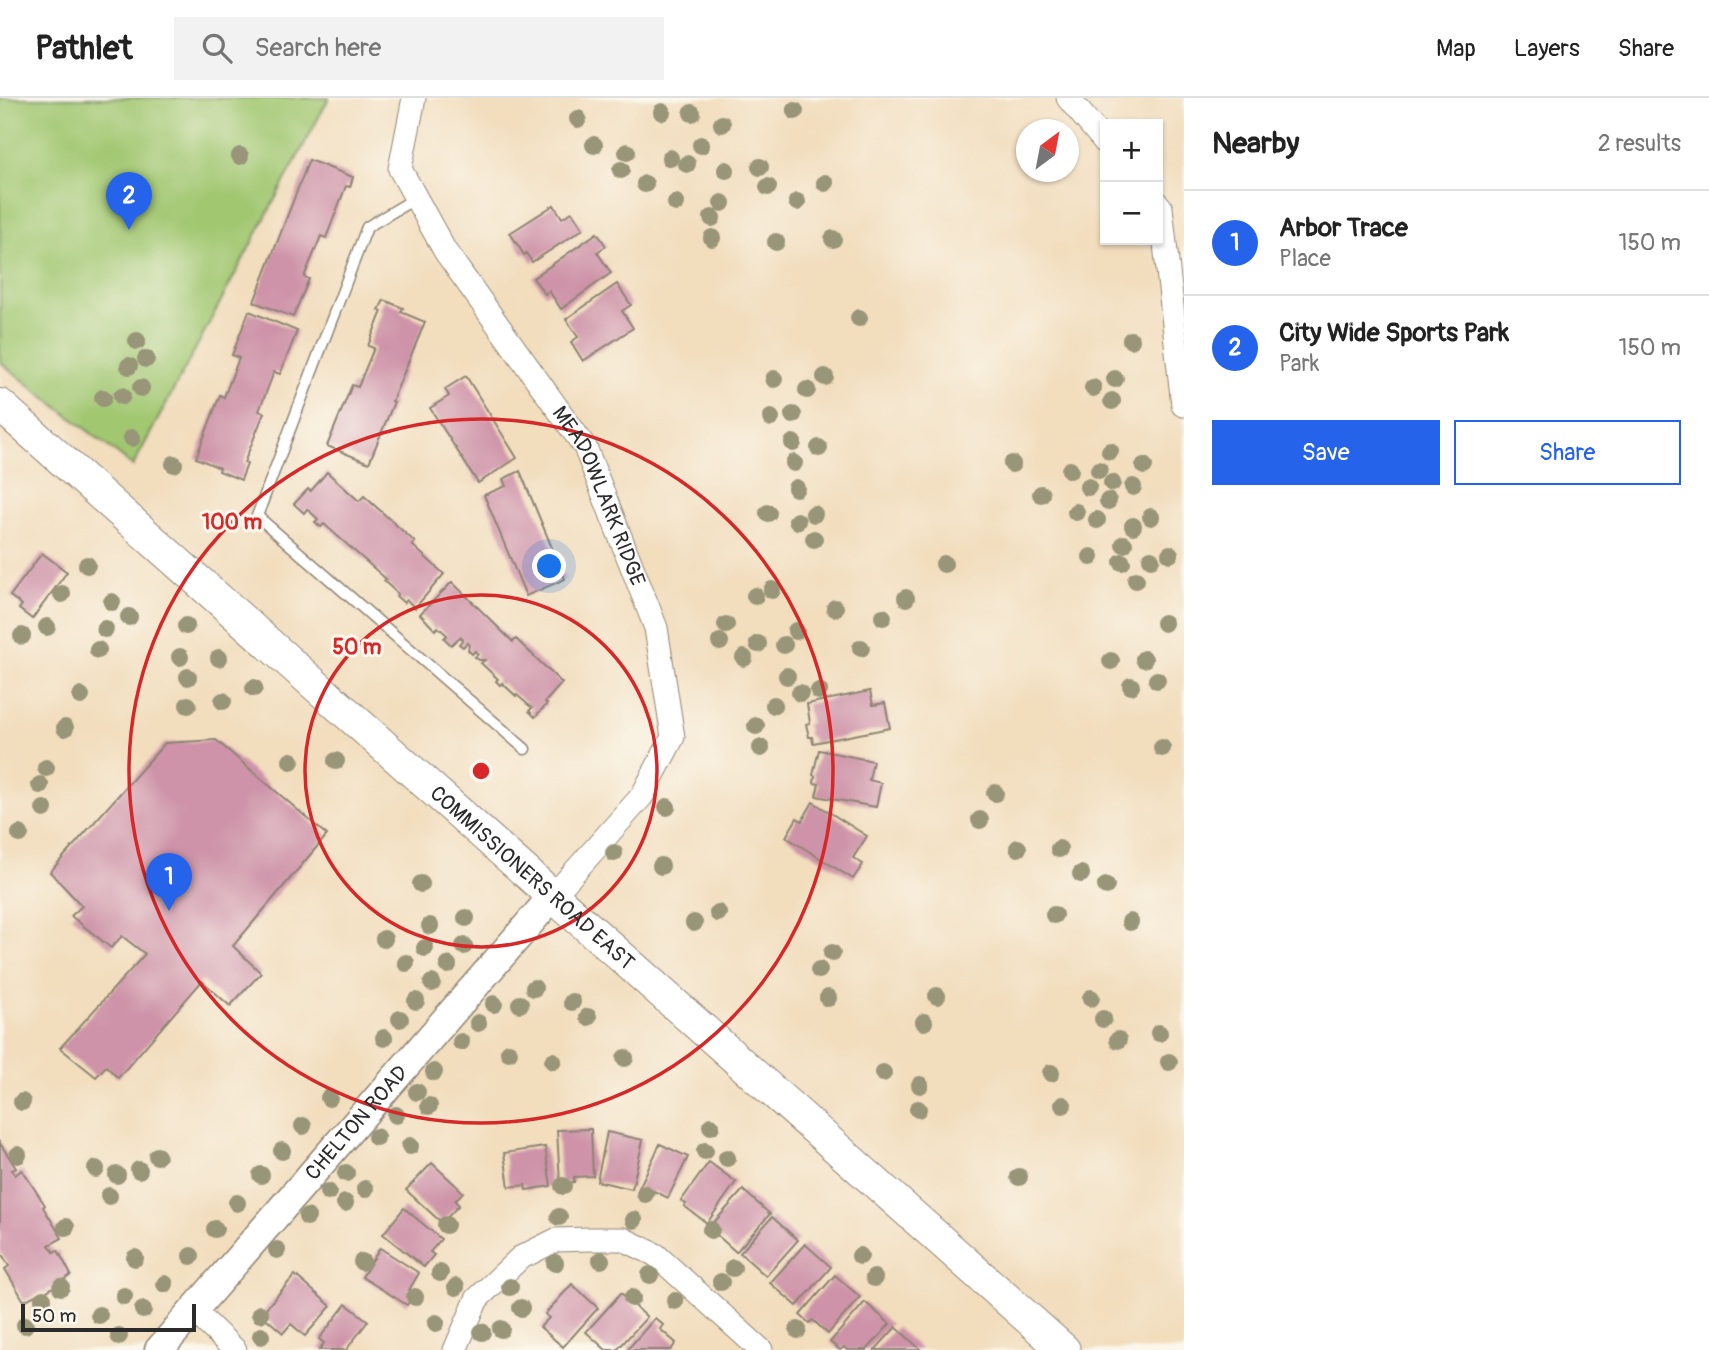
<!DOCTYPE html>
<meta charset="utf-8">
<style>
:root{--surface:#fff;--page:#f2f2f2;--text:#222;--muted:#767676;--line:#e0e0e0;--accent:#2563eb}
body{margin:0;font-family:Pangolin,sans-serif;background:var(--page);color:var(--text)}
.controls{position:absolute;right:21px;top:21px;display:grid;overflow:hidden;border-radius:0px;box-shadow:0 2px 5px #0004}
.controls button{width:63px;height:63px;display:grid;place-items:center;padding:0;border:0;border-bottom:2px solid var(--line);background:var(--surface);color:var(--text);font:35px sans-serif}
.compass{position:absolute;left:1016px;top:21px;width:63px;height:63px;border-radius:50%;background:var(--surface);box-shadow:0 2px 5px #0004;rotate:32deg}
.scale{position:absolute;left:21px;bottom:18px;width:175px;box-sizing:border-box;padding-left:7px;border:4px solid #2b2b2b;border-top:0;font-size:19px;line-height:24px;white-space:nowrap;color:#2b2b2b;-webkit-text-stroke:5px #fbf7ec;paint-order:stroke}
.you{position:absolute;left:550px;top:469px;width:24px;height:24px;margin:-18px;border:5px solid #fff;border-radius:50%;background:#1a73e8;box-shadow:0 0 0 10px #1a73e833}
.badge{display:grid;place-items:center;width:46px;height:46px;border-radius:50%;background:var(--accent);color:#fff;font-size:23px;font-weight:700}
.pin{position:absolute;translate:-50% -58px;filter:drop-shadow(0 2px 4px #0008)}
.pin::after{content:'';position:absolute;top:37px;width:24px;height:21px;background:inherit;clip-path:polygon(0 0,100% 0,50% 100%)}
.list{margin:0;padding:0;list-style:none}
h2{display:flex;justify-content:space-between;align-items:center;height:91px;margin:0;padding:0 28px;font-size:30px}
h2 small{font-size:23px;font-weight:400;color:var(--muted)}
.list li{display:grid;grid-template-columns:46px 1fr auto;gap:21px;align-items:center;box-sizing:border-box;height:105px;padding:0 28px;border-top:2px solid var(--line)}
.list b{display:block;font-size:26px;white-space:nowrap}
.list p{margin:0;font-size:23px;white-space:nowrap;color:var(--muted)}
.list em{font-size:23px;font-style:normal;color:var(--muted)}
.actions{display:flex;gap:14px;padding:21px 28px}
.actions a{flex:1;padding:16px 0;border:2px solid var(--accent);border-radius:0px;text-align:center;font-size:24px;color:var(--accent)}
.actions .main{background:var(--accent);color:#fff}
.icon{flex:none;width:38px;height:38px;fill:none;stroke:currentColor;stroke-width:2;stroke-linecap:round;stroke-linejoin:round}
.map{position:relative;flex:none;width:1184px;height:1252px;overflow:hidden}
header{display:flex;align-items:center;gap:42px;box-sizing:border-box;height:98px;padding:0 35px;background:var(--surface);border-bottom:2px solid var(--line)}
header strong{font-size:33px}
nav{display:flex;gap:38px;margin-inline-start:auto;font-size:24px}
.search{width:490px;height:63px;background:var(--page);display:flex;align-items:center;gap:18px;box-sizing:border-box;padding:0 24px;border-radius:0px;color:var(--muted);font-size:26px}
main{display:flex}
aside{flex:1;background:var(--surface)}
.map>svg:first-child{display:block}
</style>
<header>
<strong>Pathlet</strong>
<div class="search"><svg class="icon" aria-label="search" viewBox="0 0 24 24"><circle cx="10" cy="10" r="6"/><path d="M15 15l6 6"/></svg>Search here</div>
<nav><a>Map</a><a>Layers</a><a>Share</a></nav>
</header>
<main>
<div class="map">
<svg width="1184" height="1252" viewBox="0 0 1184 1252">
<rect width="100%" height="100%" fill="#fbf7ec"/>
<filter id="ink" filterUnits="userSpaceOnUse"><feTurbulence type="fractalNoise" baseFrequency=".0143" numOctaves="2"/><feDisplacementMap in="SourceGraphic" scale="14" xChannelSelector="R" yChannelSelector="G"/><feConvolveMatrix kernelMatrix="1 2 1 2 8 2 1 2 1" color-interpolation-filters="sRGB"/></filter>
<filter id="wash" filterUnits="userSpaceOnUse"><feTurbulence type="fractalNoise" baseFrequency=".00686" numOctaves="4" result="noise"/><feDisplacementMap in="SourceGraphic" scale="28" xChannelSelector="R" yChannelSelector="G"/><feGaussianBlur stdDeviation="1.57" result="paint"/><feColorMatrix in="noise" values="0 0 0 0 0 0 0 0 0 0 0 0 0 0 0 0 0 1.4 0 .05"/><feComposite in="paint" operator="in"/></filter>
<g filter="url(#wash)">
<rect width="100%" height="100%" fill="#f2ddbd"/>
<polygon fill="#a1c771" stroke="#66794e" stroke-width="2" points="0,0 329,0 133,368 0,264"/>
<g id="blocks">
<g fill="#ce93a8">
<polygon points="309,62 353,79 350,89 346,88 326,140 321,138 304,179 309,181 293,219 254,204"/>
<polygon points="554,107 562,120 572,114 583,131 532,164 526,155 524,157 510,135"/>
<polygon points="597,135 606,148 597,154 611,175 561,211 549,193 545,196 533,180"/>
<polygon points="617,186 631,207 622,213 633,230 583,263 571,244 578,239 566,221"/>
<polygon points="384,202 403,210 401,214 425,224 392,303 394,304 369,365 327,348 352,287 358,289 374,250 368,248 382,213 379,212"/>
<polygon points="249,213 297,233 280,276 274,274 259,313 264,315 244,365 247,366 241,382 219,373 220,370 196,360 220,297 224,299 239,260 232,257"/>
<polygon points="466,278 517,360 478,385 430,310 449,298 445,291"/>
<polygon points="520,373 565,481 526,498 484,397 506,388 503,381"/>
<polygon points="327,374 359,403 364,398 415,444 412,447 444,476 415,510 407,502 404,505 396,498 398,496 384,483 386,481 324,426 321,429 315,424 318,421 307,411 304,415 294,406 308,391 311,393"/>
<polygon points="42,455 67,474 32,521 19,511 22,507 10,498"/>
<polygon points="452,484 513,544 516,541 562,585 545,604 547,606 535,619 529,613 532,610 517,597 516,598 502,585 500,587 496,583 498,581 481,565 485,562 479,562 475,559 478,556 475,553 472,556 468,552 469,547 467,545 463,549 459,546 463,541 460,539 451,547 444,540 447,537 438,529 435,532 420,516"/>
<polygon points="870,593 873,607 885,605 890,630 813,645 812,639 809,639 806,626 810,625 807,606"/>
<polygon points="216,642 327,737 233,848 261,875 230,908 202,883 118,980 106,968 96,979 60,950 145,856 122,838 111,850 71,818 82,808 50,774 165,645"/>
<polygon points="819,652 873,663 869,682 881,685 876,709 816,698 819,686 814,685 815,678 813,677"/>
<polygon points="813,704 867,738 853,760 863,766 853,781 786,739 797,720 802,723"/>
<polygon points="591,1031 593,1078 574,1079 574,1084 560,1085 557,1032"/>
<polygon points="607,1034 643,1042 632,1091 597,1083"/>
<polygon points="0,1045 16,1070 12,1072 15,1077 22,1072 45,1107 43,1109 62,1140 49,1147 54,1154 58,1152 71,1177 44,1195 43,1193 24,1203 5,1171 9,1168 0,1153"/>
<polygon points="660,1046 688,1059 668,1100 654,1093 651,1098 638,1092"/>
<polygon points="545,1049 551,1088 526,1092 525,1087 509,1089 504,1055"/>
<polygon points="709,1064 736,1084 707,1125 684,1108 686,1106 681,1103"/>
<polygon points="432,1065 463,1094 455,1103 459,1107 442,1125 406,1092"/>
<polygon points="743,1092 770,1116 736,1154 709,1130"/>
<polygon points="404,1110 441,1141 430,1154 434,1157 424,1169 383,1136"/>
<polygon points="772,1119 798,1142 766,1178 740,1155"/>
<polygon points="805,1146 831,1169 797,1208 770,1185"/>
<polygon points="380,1150 419,1175 409,1192 415,1195 407,1207 362,1179"/>
<polygon points="295,1177 331,1208 305,1238 291,1226 283,1235 261,1216"/>
<polygon points="835,1177 860,1199 828,1236 813,1222 809,1225 800,1217"/>
<polygon points="572,1186 598,1210 563,1249 540,1229 549,1220 545,1216"/>
<polygon points="621,1195 647,1219 617,1252 606,1252 586,1234"/>
<polygon points="865,1204 890,1226 867,1252 847,1252 844,1249 840,1252 830,1244"/>
<polygon points="346,1206 368,1223 346,1252 319,1252 324,1245 319,1241"/>
<polygon points="655,1220 663,1227 660,1231 676,1245 671,1252 627,1252"/>
<polygon points="896,1229 921,1252 875,1252"/>
</g>
</g>
</g>
<g filter="url(#ink)">
<use href="#blocks" fill-opacity="0" stroke="#8e8474" stroke-width="2"/>
<g fill="none" stroke-linecap="round" stroke-linejoin="round">
<defs>
<polyline id="service" points="416,100 367,129 257,418 525,651"/>
<g id="minor">
<path id="s1" d="M 414,0 L 400,71 L 445,153 L 585,349 L 656,530 L 673,639 L 642,698 L 553,798"/>
<polyline points="1068,0 1105,44"/>
<polyline points="1158,106 1161,110 1183,307"/>
<polyline points="194,1213 235,1252"/>
<polyline points="455,1252 477,1201 520,1160 556,1142 590,1141 623,1141 656,1157 761,1252"/>
</g>
<g id="tertiary">
<path id="s2" d="M 159,1252 L 553,798"/>
</g>
<g id="secondary">
<path id="s3" d="M 0,307 L 1064,1252"/>
</g>
</defs>
<use href="#service" stroke="#8e8474" stroke-width="13"/>
<use href="#minor" stroke="#8e8474" stroke-width="25"/>
<use href="#tertiary" stroke="#8e8474" stroke-width="31"/>
<use href="#secondary" stroke="#8e8474" stroke-width="34"/>
<use href="#service" stroke="#fff" stroke-width="10"/>
<use href="#minor" stroke="#fff" stroke-width="23"/>
<use href="#tertiary" stroke="#fff" stroke-width="28"/>
<use href="#secondary" stroke="#fff" stroke-width="32"/>
</g>
<g fill="#989578">
<circle cx="795" cy="13" r="9"/>
<circle cx="662" cy="14" r="9"/>
<circle cx="692" cy="15" r="9"/>
<circle cx="578" cy="21" r="9"/>
<circle cx="722" cy="26" r="9"/>
<circle cx="594" cy="47" r="9"/>
<circle cx="701" cy="47" r="9"/>
<circle cx="627" cy="54" r="9"/>
<circle cx="240" cy="58" r="9"/>
<circle cx="670" cy="60" r="9"/>
<circle cx="687" cy="66" r="9"/>
<circle cx="760" cy="69" r="9"/>
<circle cx="621" cy="72" r="9"/>
<circle cx="726" cy="72" r="9"/>
<circle cx="825" cy="85" r="9"/>
<circle cx="645" cy="86" r="9"/>
<circle cx="768" cy="89" r="9"/>
<circle cx="797" cy="104" r="9"/>
<circle cx="676" cy="105" r="9"/>
<circle cx="722" cy="105" r="9"/>
<circle cx="712" cy="120" r="9"/>
<circle cx="712" cy="140" r="9"/>
<circle cx="833" cy="141" r="9"/>
<circle cx="776" cy="144" r="9"/>
<circle cx="859" cy="220" r="9"/>
<circle cx="1131" cy="242" r="9"/>
<circle cx="137" cy="243" r="9"/>
<circle cx="146" cy="261" r="9"/>
<circle cx="129" cy="268" r="9"/>
<circle cx="825" cy="279" r="9"/>
<circle cx="774" cy="281" r="9"/>
<circle cx="1115" cy="281" r="9"/>
<circle cx="141" cy="290" r="9"/>
<circle cx="1093" cy="290" r="9"/>
<circle cx="807" cy="292" r="9"/>
<circle cx="122" cy="298" r="9"/>
<circle cx="103" cy="300" r="9"/>
<circle cx="1112" cy="303" r="9"/>
<circle cx="793" cy="317" r="9"/>
<circle cx="771" cy="320" r="9"/>
<circle cx="132" cy="340" r="9"/>
<circle cx="793" cy="345" r="9"/>
<circle cx="819" cy="350" r="9"/>
<circle cx="1110" cy="353" r="9"/>
<circle cx="794" cy="365" r="9"/>
<circle cx="174" cy="366" r="9"/>
<circle cx="1012" cy="366" r="9"/>
<circle cx="1144" cy="368" r="9"/>
<circle cx="1070" cy="372" r="9"/>
<circle cx="1099" cy="372" r="9"/>
<circle cx="1112" cy="385" r="9"/>
<circle cx="1088" cy="389" r="9"/>
<circle cx="1133" cy="389" r="9"/>
<circle cx="796" cy="390" r="9"/>
<circle cx="1041" cy="396" r="9"/>
<circle cx="1108" cy="403" r="9"/>
<circle cx="1076" cy="414" r="9"/>
<circle cx="768" cy="415" r="9"/>
<circle cx="814" cy="416" r="9"/>
<circle cx="1151" cy="419" r="9"/>
<circle cx="1097" cy="422" r="9"/>
<circle cx="797" cy="423" r="9"/>
<circle cx="1133" cy="428" r="9"/>
<circle cx="814" cy="441" r="9"/>
<circle cx="1124" cy="446" r="9"/>
<circle cx="1170" cy="456" r="9"/>
<circle cx="1091" cy="459" r="9"/>
<circle cx="1151" cy="461" r="9"/>
<circle cx="1122" cy="464" r="9"/>
<circle cx="944" cy="466" r="9"/>
<circle cx="87" cy="467" r="9"/>
<circle cx="1136" cy="482" r="9"/>
<circle cx="772" cy="492" r="9"/>
<circle cx="62" cy="496" r="9"/>
<circle cx="755" cy="498" r="9"/>
<circle cx="906" cy="500" r="9"/>
<circle cx="112" cy="504" r="9"/>
<circle cx="835" cy="510" r="9"/>
<circle cx="129" cy="519" r="9"/>
<circle cx="883" cy="519" r="9"/>
<circle cx="1164" cy="525" r="9"/>
<circle cx="726" cy="527" r="9"/>
<circle cx="186" cy="528" r="9"/>
<circle cx="47" cy="529" r="9"/>
<circle cx="105" cy="531" r="9"/>
<circle cx="796" cy="533" r="9"/>
<circle cx="22" cy="538" r="9"/>
<circle cx="720" cy="544" r="9"/>
<circle cx="758" cy="546" r="9"/>
<circle cx="784" cy="547" r="9"/>
<circle cx="861" cy="550" r="9"/>
<circle cx="98" cy="552" r="9"/>
<circle cx="180" cy="559" r="9"/>
<circle cx="219" cy="560" r="9"/>
<circle cx="744" cy="560" r="9"/>
<circle cx="1144" cy="561" r="9"/>
<circle cx="1111" cy="563" r="9"/>
<circle cx="787" cy="578" r="9"/>
<circle cx="188" cy="579" r="9"/>
<circle cx="1157" cy="582" r="9"/>
<circle cx="1131" cy="588" r="9"/>
<circle cx="254" cy="590" r="9"/>
<circle cx="819" cy="593" r="9"/>
<circle cx="800" cy="595" r="9"/>
<circle cx="81" cy="598" r="9"/>
<circle cx="223" cy="603" r="9"/>
<circle cx="188" cy="607" r="9"/>
<circle cx="774" cy="607" r="9"/>
<circle cx="756" cy="628" r="9"/>
<circle cx="65" cy="630" r="9"/>
<circle cx="761" cy="650" r="9"/>
<circle cx="1162" cy="650" r="9"/>
<circle cx="291" cy="663" r="9"/>
<circle cx="336" cy="663" r="9"/>
<circle cx="46" cy="670" r="9"/>
<circle cx="40" cy="687" r="9"/>
<circle cx="995" cy="695" r="9"/>
<circle cx="667" cy="709" r="9"/>
<circle cx="44" cy="711" r="9"/>
<circle cx="980" cy="722" r="9"/>
<circle cx="20" cy="736" r="9"/>
<circle cx="1018" cy="750" r="9"/>
<circle cx="1059" cy="751" r="9"/>
<circle cx="614" cy="755" r="9"/>
<circle cx="661" cy="768" r="9"/>
<circle cx="1081" cy="776" r="9"/>
<circle cx="421" cy="786" r="9"/>
<circle cx="1106" cy="788" r="9"/>
<circle cx="718" cy="815" r="9"/>
<circle cx="1054" cy="817" r="9"/>
<circle cx="466" cy="820" r="9"/>
<circle cx="1130" cy="824" r="9"/>
<circle cx="694" cy="825" r="9"/>
<circle cx="430" cy="828" r="9"/>
<circle cx="384" cy="841" r="9"/>
<circle cx="464" cy="848" r="9"/>
<circle cx="425" cy="850" r="9"/>
<circle cx="832" cy="855" r="9"/>
<circle cx="406" cy="865" r="9"/>
<circle cx="448" cy="867" r="9"/>
<circle cx="819" cy="872" r="9"/>
<circle cx="432" cy="885" r="9"/>
<circle cx="534" cy="890" r="9"/>
<circle cx="937" cy="898" r="9"/>
<circle cx="828" cy="900" r="9"/>
<circle cx="1091" cy="900" r="9"/>
<circle cx="416" cy="903" r="9"/>
<circle cx="572" cy="904" r="9"/>
<circle cx="494" cy="906" r="9"/>
<circle cx="520" cy="906" r="9"/>
<circle cx="588" cy="919" r="9"/>
<circle cx="400" cy="921" r="9"/>
<circle cx="1103" cy="921" r="9"/>
<circle cx="924" cy="924" r="9"/>
<circle cx="478" cy="925" r="9"/>
<circle cx="1159" cy="935" r="9"/>
<circle cx="384" cy="940" r="9"/>
<circle cx="1118" cy="942" r="9"/>
<circle cx="461" cy="944" r="9"/>
<circle cx="509" cy="954" r="9"/>
<circle cx="625" cy="960" r="9"/>
<circle cx="553" cy="963" r="9"/>
<circle cx="1169" cy="964" r="9"/>
<circle cx="434" cy="974" r="9"/>
<circle cx="883" cy="975" r="9"/>
<circle cx="1051" cy="975" r="9"/>
<circle cx="920" cy="987" r="9"/>
<circle cx="417" cy="994" r="9"/>
<circle cx="329" cy="1000" r="9"/>
<circle cx="22" cy="1004" r="9"/>
<circle cx="1063" cy="1007" r="9"/>
<circle cx="429" cy="1008" r="9"/>
<circle cx="918" cy="1011" r="9"/>
<circle cx="396" cy="1017" r="9"/>
<circle cx="303" cy="1028" r="9"/>
<circle cx="711" cy="1028" r="9"/>
<circle cx="376" cy="1039" r="9"/>
<circle cx="410" cy="1048" r="9"/>
<circle cx="282" cy="1053" r="9"/>
<circle cx="705" cy="1053" r="9"/>
<circle cx="18" cy="1057" r="9"/>
<circle cx="157" cy="1058" r="9"/>
<circle cx="727" cy="1060" r="9"/>
<circle cx="96" cy="1071" r="9"/>
<circle cx="139" cy="1072" r="9"/>
<circle cx="346" cy="1075" r="9"/>
<circle cx="117" cy="1077" r="9"/>
<circle cx="261" cy="1077" r="9"/>
<circle cx="1019" cy="1079" r="9"/>
<circle cx="563" cy="1088" r="9"/>
<circle cx="365" cy="1091" r="9"/>
<circle cx="328" cy="1094" r="9"/>
<circle cx="645" cy="1096" r="9"/>
<circle cx="109" cy="1098" r="9"/>
<circle cx="237" cy="1105" r="9"/>
<circle cx="345" cy="1105" r="9"/>
<circle cx="307" cy="1119" r="9"/>
<circle cx="559" cy="1119" r="9"/>
<circle cx="634" cy="1122" r="9"/>
<circle cx="446" cy="1127" r="9"/>
<circle cx="66" cy="1129" r="9"/>
<circle cx="215" cy="1131" r="9"/>
<circle cx="711" cy="1132" r="9"/>
<circle cx="277" cy="1152" r="9"/>
<circle cx="191" cy="1158" r="9"/>
<circle cx="860" cy="1158" r="9"/>
<circle cx="135" cy="1160" r="9"/>
<circle cx="601" cy="1162" r="9"/>
<circle cx="362" cy="1164" r="9"/>
<circle cx="555" cy="1165" r="9"/>
<circle cx="733" cy="1170" r="9"/>
<circle cx="440" cy="1175" r="9"/>
<circle cx="650" cy="1177" r="9"/>
<circle cx="874" cy="1180" r="9"/>
<circle cx="721" cy="1184" r="9"/>
<circle cx="165" cy="1186" r="9"/>
<circle cx="61" cy="1189" r="9"/>
<circle cx="456" cy="1189" r="9"/>
<circle cx="510" cy="1189" r="9"/>
<circle cx="124" cy="1198" r="9"/>
<circle cx="415" cy="1199" r="9"/>
<circle cx="632" cy="1200" r="9"/>
<circle cx="43" cy="1201" r="9"/>
<circle cx="675" cy="1203" r="9"/>
<circle cx="521" cy="1210" r="9"/>
<circle cx="143" cy="1212" r="9"/>
<circle cx="260" cy="1216" r="9"/>
<circle cx="99" cy="1217" r="9"/>
<circle cx="436" cy="1225" r="9"/>
<circle cx="25" cy="1227" r="9"/>
<circle cx="501" cy="1231" r="9"/>
<circle cx="798" cy="1232" r="9"/>
<circle cx="482" cy="1234" r="9"/>
<circle cx="119" cy="1238" r="9"/>
<circle cx="261" cy="1238" r="9"/>
</g>
</g>
<g fill="none" stroke="#d62828" stroke-width="3.5">
<circle cx="481" cy="673" r="176"/>
<circle cx="481" cy="673" r="352"/>
</g>
<g text-anchor="middle" dominant-baseline="central" stroke-width="6" stroke-linejoin="round" paint-order="stroke">
<g font-size="21" fill="#2b2b2b" stroke="#fbf7ec">
<text stroke="none"><textPath href="#s1" startOffset="457">MEADOWLARK RIDGE</textPath></text>
<text stroke="none"><textPath href="#s3" startOffset="712">COMMISSIONERS ROAD EAST</textPath></text>
<text stroke="none"><textPath href="#s2" startOffset="301">CHELTON ROAD</textPath></text>
</g>
</g>
<circle cx="481" cy="673" r="10" fill="#d62828" stroke="#fbf7ec" stroke-width="3.5"/>
<g font-size="21" text-anchor="middle" font-weight="bold" fill="#d62828" stroke="#fbf7ec" stroke-width="6" stroke-linejoin="round" paint-order="stroke">
<text x="232" y="431">100 m</text>
<text x="357" y="556">50 m</text>
</g>
</svg>
<div class="controls">
<button>+</button>
<button>−</button>
</div>
<svg class="compass" viewBox="-18 -18 36 36"><path d="M0-13l5 13h-10z" fill="#e53935"/><path d="M0 13l5-13h-10z" fill="#767676"/></svg>
<div class="scale">50 m</div>
<div class="you"></div>
<div class="pin badge" style="left:169px;top:813px">1</div>
<div class="pin badge" style="left:129px;top:132px">2</div>
</div>
<aside>
<h2>Nearby<small>2 results</small></h2>
<ul class="list">
<li><span class="badge">1</span><div><b>Arbor Trace</b><p>Place</p></div><em>150 m</em></li>
<li><span class="badge">2</span><div><b>City Wide Sports Park</b><p>Park</p></div><em>150 m</em></li>
</ul>
<div class="actions"><a class="main">Save</a><a>Share</a></div>
</aside>
</main>
